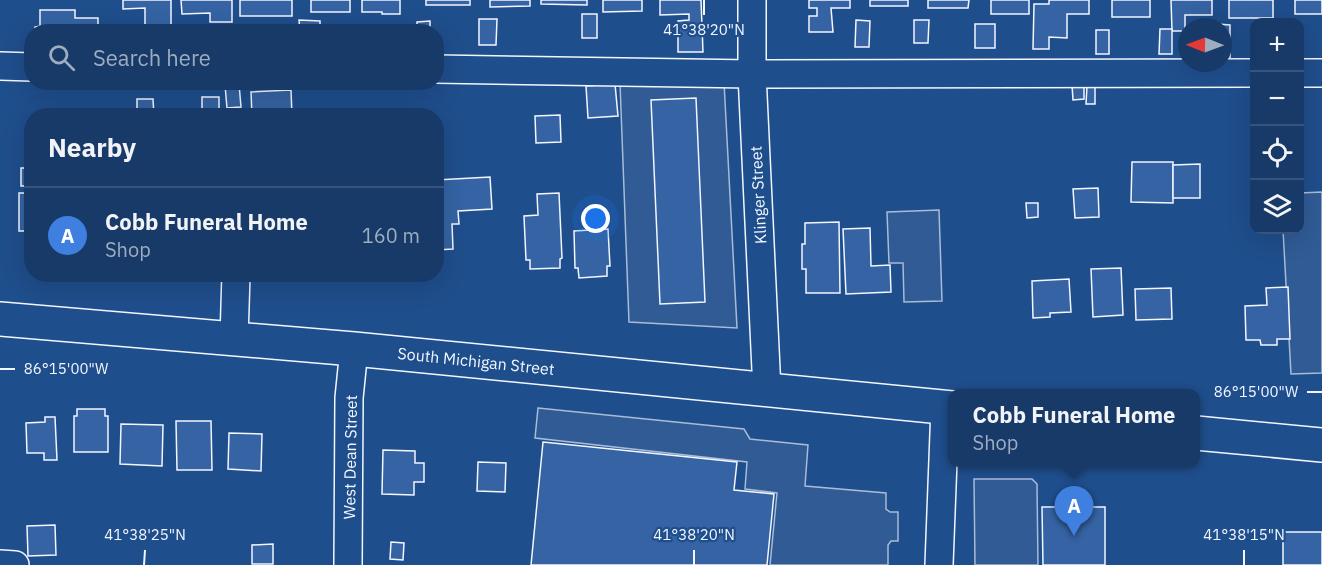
<!DOCTYPE html>
<meta charset="utf-8">
<style>
:root{--surface:#173a69;--page:#244571;--text:#f1f3f6;--muted:#9eadc0;--line:#36547d;--accent:#8c9099}
body{margin:0;font-family:"IBM Plex Sans",sans-serif;background:var(--page);color:var(--text)}
.controls{position:absolute;right:18px;top:18px;display:grid;overflow:hidden;border-radius:12px;box-shadow:0 6px 24px #0002}
.controls button{width:54px;height:54px;display:grid;place-items:center;padding:0;border:0;border-bottom:2px solid var(--line);background:var(--surface);color:var(--text);font:30px sans-serif}
.compass{position:absolute;left:1178px;top:18px;width:54px;height:54px;border-radius:50%;background:var(--surface);box-shadow:0 6px 24px #0002;rotate:271deg}
.you{position:absolute;left:596px;top:219px;width:21px;height:21px;margin:-15px;border:4px solid #fff;border-radius:50%;background:#1a73e8;box-shadow:0 0 0 9px #1a73e833}
.badge{display:grid;place-items:center;width:39px;height:39px;border-radius:50%;background:var(--accent);color:#fff;font-size:20px;font-weight:700}
.pin{position:absolute;translate:-50% -50px;filter:drop-shadow(0 2px 3px #0008)}
.pin::after{content:'';position:absolute;top:32px;width:21px;height:18px;background:inherit;clip-path:polygon(0 0,100% 0,50% 100%)}
.popup{position:absolute;left:948px;top:389px;width:252px;height:78px;box-sizing:border-box;display:grid;place-content:center;border-radius:12px;background:var(--surface);filter:drop-shadow(0 2px 4px #0005);font-size:20px;white-space:nowrap;color:var(--muted)}
.popup b{font-size:22px;color:var(--text)}
.popup::after{content:'';position:absolute;left:50%;top:100%;margin-left:-12px;border:12px solid transparent;border-top-color:var(--surface)}
.list{margin:0;padding:0;list-style:none}
h2{display:flex;justify-content:space-between;align-items:center;height:78px;margin:0;padding:0 24px;font-size:26px}
h2 small{font-size:20px;font-weight:400;color:var(--muted)}
.list li{display:grid;grid-template-columns:39px 1fr auto;gap:18px;align-items:center;box-sizing:border-box;height:96px;padding:0 24px;border-top:2px solid var(--line)}
.list b{display:block;font-size:22px;white-space:nowrap}
.list p{margin:0;font-size:20px;white-space:nowrap;color:var(--muted)}
.list em{font-size:20px;font-style:normal;color:var(--muted)}
.icon{flex:none;width:33px;height:33px;fill:none;stroke:currentColor;stroke-width:2;stroke-linecap:round;stroke-linejoin:round}
.map{position:relative;flex:none;width:1322px;height:565px;overflow:hidden}
.search{position:absolute;background:var(--surface);box-shadow:0 6px 24px #0002;left:24px;top:24px;width:420px;height:66px;display:flex;align-items:center;gap:15px;box-sizing:border-box;padding:0 21px;border-radius:24px;color:var(--muted);font-size:22px}
.panel{position:absolute;background:var(--surface);box-shadow:0 6px 24px #0002;left:24px;top:108px;width:420px;height:174px;border-radius:24px}
.map>svg:first-child{display:block}
</style>
<div class="map">
<svg width="1322" height="565" viewBox="0 0 1322 565">
<rect width="100%" height="100%" fill="#1f4e8c"/>
<g fill="#305b95" stroke="#a8bbd7" stroke-width="1.5">
<polygon points="724,82 737,328 629,322 620,83"/>
<polygon points="1322,192 1322,373 1291,374 1283,230 1300,230 1300,193"/>
<polygon points="939,210 942,301 904,302 903,263 889,263 887,212"/>
<polygon points="538,408 744,429 750,439 808,445 805,486 886,493 886,509 890,512 898,512 898,541 891,541 888,545 888,565 770,565 777,493 745,489 747,462 535,438"/>
<polygon points="974,479 1032,479 1037,484 1038,565 975,565"/>
</g>
<g fill="#3563a3" stroke="#f2f6ff" stroke-width="1.5">
<polygon points="123,0 171,0 171,32 145,32 145,8 123,9"/>
<polygon points="181,0 232,0 232,22 210,22 210,13 182,14"/>
<rect x="240" y="0" width="52" height="16"/>
<rect x="311" y="0" width="39" height="12"/>
<polygon points="362,0 400,0 400,14 382,14 382,12 362,12"/>
<rect x="426" y="0" width="44" height="5"/>
<polygon points="490,0 530,0 530,6 490,7"/>
<polygon points="541,0 587,0 587,5 541,4"/>
<polygon points="603,0 642,0 642,11 603,12"/>
<polygon points="660,0 701,0 703,52 678,52 678,21 689,20 689,14 660,15"/>
<polygon points="809,0 850,0 850,8 831,8 833,32 809,32 809,16 817,16 817,8 809,8"/>
<rect x="870" y="0" width="38" height="6"/>
<polygon points="928,0 969,0 968,8 928,8"/>
<rect x="991" y="0" width="38" height="14"/>
<polygon points="1049,0 1089,0 1089,14 1067,14 1067,38 1049,37 1049,49 1033,49 1034,4 1049,4"/>
<rect x="1112" y="0" width="38" height="17"/>
<polygon points="1171,0 1212,0 1212,15 1185,15 1185,31 1172,31"/>
<rect x="1229" y="0" width="44" height="18"/>
<rect x="1295" y="0" width="27" height="14"/>
<polygon points="40,10 75,10 75,18 98,18 98,32 35,32 35,27 40,26"/>
<rect x="582" y="14" width="15" height="24"/>
<polygon points="479,19 497,19 496,45 479,45"/>
<polygon points="299,20 320,21 320,32 300,32"/>
<polygon points="856,20 870,21 869,47 855,47"/>
<polygon points="914,20 929,20 928,43 914,43"/>
<polygon points="430,21 430,32 417,32 417,22"/>
<rect x="975" y="24" width="20" height="24"/>
<polygon points="1217,24 1230,25 1230,60 1223,60 1223,27 1217,27"/>
<rect x="402" y="26" width="12" height="6"/>
<polygon points="1160,29 1172,29 1172,54 1159,54"/>
<rect x="1096" y="30" width="13" height="24"/>
<polygon points="239,84 241,107 227,108 225,85"/>
<polygon points="615,84 618,116 588,118 586,86"/>
<polygon points="1072,85 1084,85 1084,99 1073,100"/>
<polygon points="1087,86 1095,86 1095,104 1086,104"/>
<polygon points="291,90 292,116 252,116 251,92"/>
<rect x="202" y="97" width="17" height="19"/>
<polygon points="696,98 705,302 660,304 651,100"/>
<polygon points="137,99 153,99 154,116 137,116"/>
<polygon points="560,115 561,142 536,143 535,116"/>
<polygon points="1132,162 1173,162 1173,203 1131,202"/>
<polygon points="1200,164 1200,198 1173,198 1173,165"/>
<polygon points="21,168 32,168 32,231 19,231 19,193 28,193 28,186 21,186"/>
<polygon points="490,177 492,209 458,211 459,224 452,224 453,249 436,250 436,180"/>
<polygon points="1098,188 1099,217 1075,218 1073,189"/>
<polygon points="559,193 562,258 560,259 560,268 530,269 530,260 526,260 524,216 538,215 537,194"/>
<polygon points="1026,203 1038,203 1038,217 1027,218"/>
<polygon points="839,222 840,293 806,293 806,269 802,269 802,244 805,244 805,223"/>
<polygon points="870,228 871,266 890,265 891,292 846,294 843,229"/>
<polygon points="608,229 610,266 607,266 607,276 579,278 578,268 575,268 574,231"/>
<polygon points="1121,268 1123,315 1093,317 1091,269"/>
<polygon points="1069,279 1071,312 1050,313 1050,317 1033,318 1032,281"/>
<polygon points="1288,287 1290,339 1277,339 1277,345 1261,345 1260,340 1246,340 1245,306 1267,305 1266,288"/>
<polygon points="1171,288 1172,319 1136,320 1135,289"/>
<polygon points="77,409 105,409 105,416 108,416 108,452 74,452 74,416 77,416"/>
<polygon points="45,417 55,417 57,460 44,460 44,453 27,453 26,423 45,422"/>
<polygon points="176,421 211,421 212,470 177,470"/>
<polygon points="121,424 163,425 162,466 120,464"/>
<polygon points="229,433 262,434 261,471 228,469"/>
<polygon points="543,442 737,462 734,490 774,494 767,565 531,565"/>
<polygon points="383,450 415,451 415,463 424,463 424,482 414,482 414,495 382,494"/>
<polygon points="478,462 506,463 505,492 477,491"/>
<polygon points="1042,507 1105,507 1105,565 1043,565"/>
<polygon points="55,525 56,555 28,556 27,526"/>
<rect x="1283" y="532" width="39" height="33"/>
<polygon points="391,542 404,543 403,560 390,559"/>
<polygon points="273,544 273,564 252,564 252,545"/>
</g>
<g fill="none" stroke-linecap="round" stroke-linejoin="round">
<defs>
<g id="minor">
<polyline points="752,0 752,74 767,391"/>
<polyline points="0,66 32,67"/>
<polyline points="436,69 752,74 1254,73"/>
<polyline points="1300,73 1322,73"/>
<polyline points="234,339 236,274"/>
<polyline points="0,564 15,565"/>
<polyline points="348,565 349,398 354,349"/>
<polyline points="939,565 945,407"/>
</g>
<g id="major">
<polyline points="0,319 354,349 952,408"/>
<polyline points="1196,433 1322,445"/>
</g>
</defs>
<use href="#minor" stroke="#f2f6ff" stroke-width="30"/>
<use href="#major" stroke="#f2f6ff" stroke-width="36"/>
<use href="#minor" stroke="#1f4e8c" stroke-width="27"/>
<use href="#major" stroke="#1f4e8c" stroke-width="33"/>
</g>
<path fill="none" stroke="#f2f6ff" stroke-width="2" d="M 704,15 L 704,0M 0,369 L 15,369M 1307,392 L 1322,392M 144,565 L 145,550M 694,565 L 694,550M 1244,565 L 1244,550"/>
<g text-anchor="middle" dominant-baseline="central" stroke-width="4.5" stroke-linejoin="round" paint-order="stroke">
<g font-size="16" fill="#f2f6ff" stroke="#1f4e8c">
<text transform="translate(758 195) rotate(-93)">Klinger Street</text>
<text transform="translate(476 361) rotate(6)">South Michigan Street</text>
<text transform="translate(350 457) rotate(-89)">West Dean Street</text>
</g>
</g>
<g font-size="15" text-anchor="middle" fill="#f2f6ff" stroke="#1f4e8c" stroke-width="4.5" stroke-linejoin="round" paint-order="stroke">
<text x="704" y="35">41°38'20"N</text>
<text x="66" y="374">86°15'00"W</text>
<text x="1256" y="397">86°15'00"W</text>
<text x="145" y="540">41°38'25"N</text>
<text x="694" y="540">41°38'20"N</text>
<text x="1244" y="540">41°38'15"N</text>
</g>
</svg>
<div class="controls">
<button>+</button>
<button>−</button>
<button><svg class="icon" aria-label="locate" viewBox="0 0 24 24"><circle cx="12" cy="12" r="6"/><path d="M12 2v4M12 18v4M2 12h4M18 12h4"/></svg></button>
<button><svg class="icon" aria-label="layers" viewBox="0 0 24 24"><path d="M12 4l9 5-9 5-9-5zM3 14l9 5 9-5"/></svg></button>
</div>
<svg class="compass" viewBox="-18 -18 36 36"><path d="M0-13l5 13h-10z" fill="#e53935"/><path d="M0 13l5-13h-10z" fill="#9eadc0"/></svg>
<div class="you"></div>
<div class="pin badge" style="left:1074px;top:536px;background:#3f7fe0">A</div>
<div class="popup"><b>Cobb Funeral Home</b>Shop</div>
<div class="search"><svg class="icon" aria-label="search" viewBox="0 0 24 24"><circle cx="10" cy="10" r="6"/><path d="M15 15l6 6"/></svg>Search here</div>
<section class="panel">
<h2>Nearby<small></small></h2>
<ul class="list">
<li><span class="badge" style="background:#3f7fe0">A</span><div><b>Cobb Funeral Home</b><p>Shop</p></div><em>160 m</em></li>
</ul>
</section>
</div>
